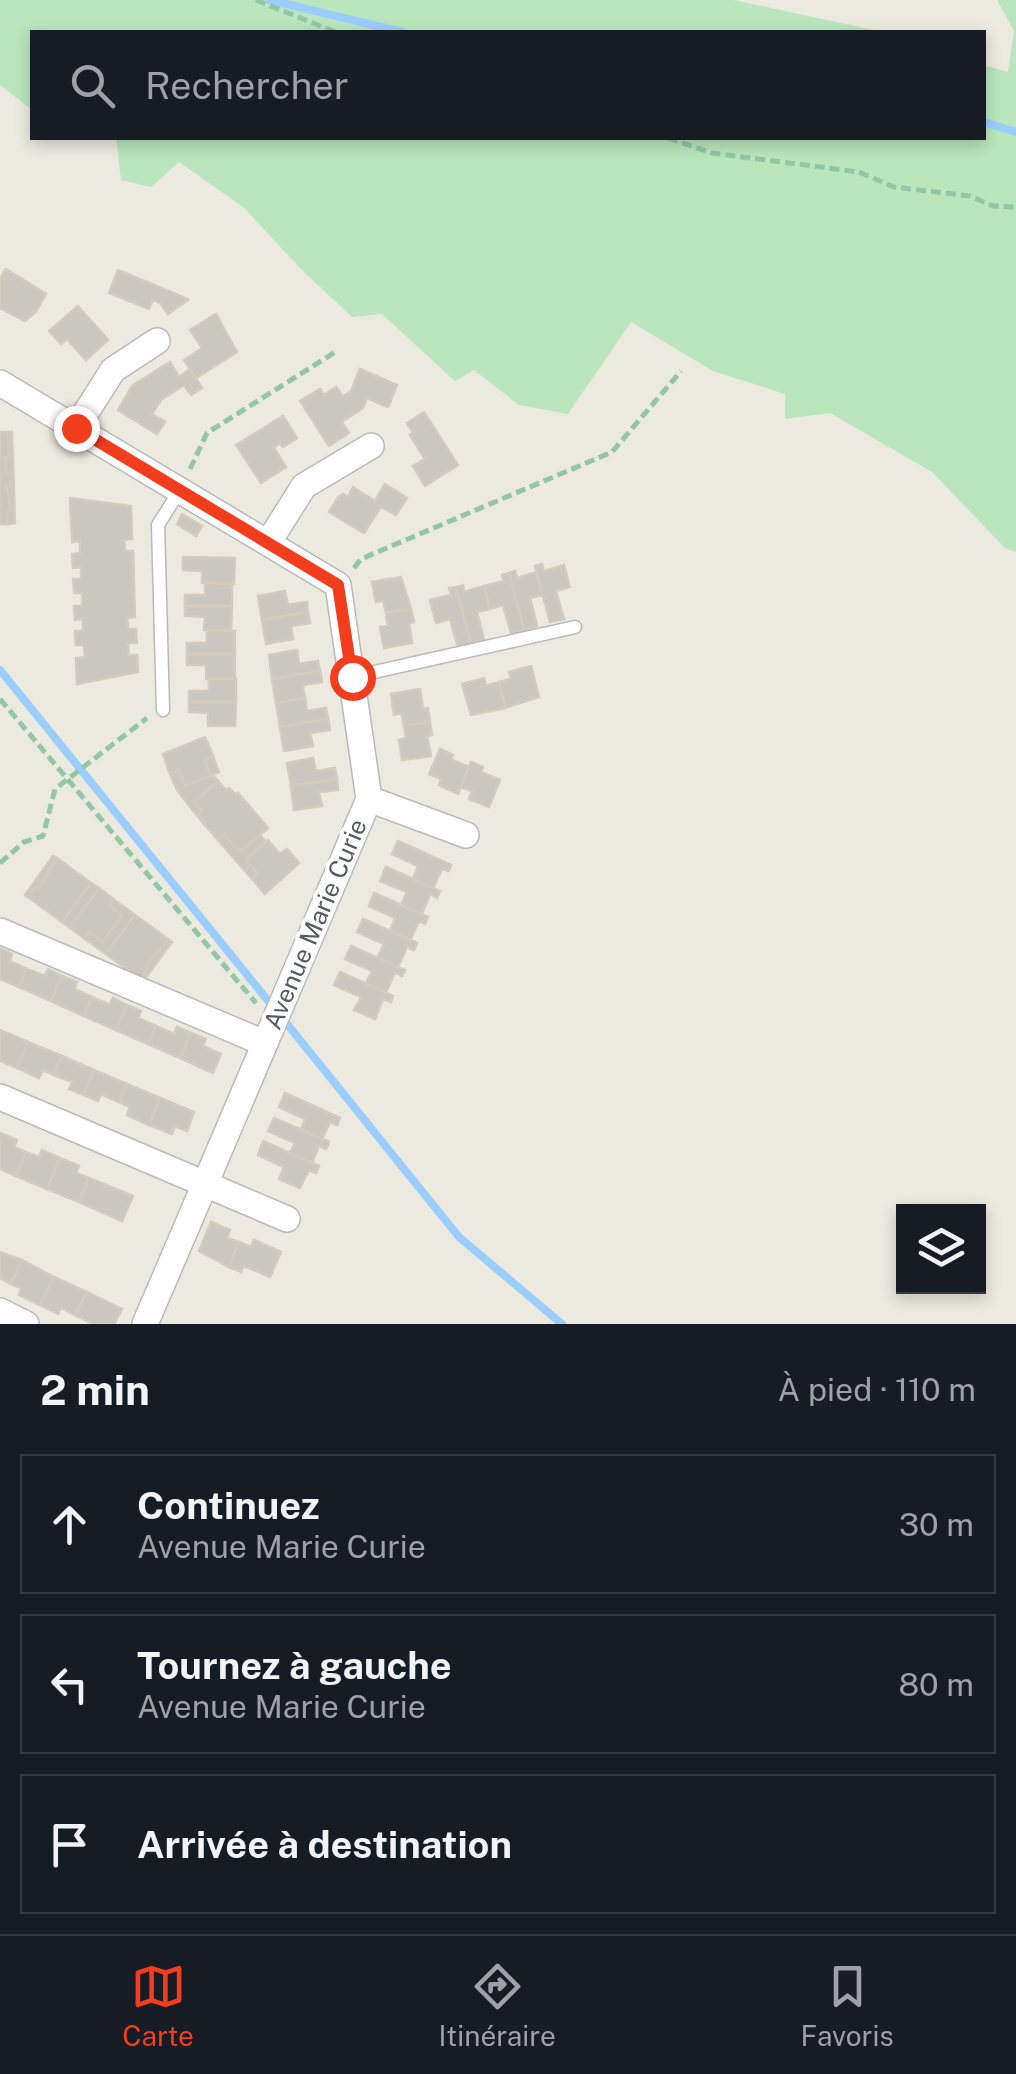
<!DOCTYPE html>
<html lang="fr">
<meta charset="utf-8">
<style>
:root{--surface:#171b24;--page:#242831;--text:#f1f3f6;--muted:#9ea1a6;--line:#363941;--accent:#f23d1f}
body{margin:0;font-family:"Public Sans",sans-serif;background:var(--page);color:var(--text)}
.controls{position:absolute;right:30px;bottom:30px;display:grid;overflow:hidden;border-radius:0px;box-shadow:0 5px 15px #0003}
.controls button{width:90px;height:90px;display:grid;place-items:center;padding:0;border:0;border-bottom:2px solid var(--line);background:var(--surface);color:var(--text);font:50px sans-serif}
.stop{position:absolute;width:30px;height:30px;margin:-22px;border:8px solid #f23d1f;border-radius:50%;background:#fff}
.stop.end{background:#f23d1f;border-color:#fff;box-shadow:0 2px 10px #0008}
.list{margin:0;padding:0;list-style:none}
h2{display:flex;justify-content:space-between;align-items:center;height:130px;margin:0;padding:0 40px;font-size:42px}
h2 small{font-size:32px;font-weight:400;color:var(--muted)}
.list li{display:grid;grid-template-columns:65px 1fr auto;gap:30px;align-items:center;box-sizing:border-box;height:140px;margin:0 20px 20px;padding:0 20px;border:2px solid var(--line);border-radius:0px}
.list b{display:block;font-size:38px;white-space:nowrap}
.list p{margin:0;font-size:32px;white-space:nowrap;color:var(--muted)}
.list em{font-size:32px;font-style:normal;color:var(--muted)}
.icon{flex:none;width:55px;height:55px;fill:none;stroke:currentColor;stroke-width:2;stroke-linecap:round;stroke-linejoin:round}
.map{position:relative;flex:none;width:1016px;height:1324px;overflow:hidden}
.search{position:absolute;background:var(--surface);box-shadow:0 5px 15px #0003;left:30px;right:30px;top:30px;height:110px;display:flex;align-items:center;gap:25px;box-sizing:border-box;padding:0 35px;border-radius:0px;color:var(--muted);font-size:38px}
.sheet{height:610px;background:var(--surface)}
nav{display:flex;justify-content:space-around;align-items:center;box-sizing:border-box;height:140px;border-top:2px solid var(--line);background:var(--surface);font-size:28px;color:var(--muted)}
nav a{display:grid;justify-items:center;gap:5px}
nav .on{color:var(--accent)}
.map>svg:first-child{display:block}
</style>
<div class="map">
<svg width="1016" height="1324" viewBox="0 0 1016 1324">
<rect width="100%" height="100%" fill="#eceadf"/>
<g fill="#b9e6bc">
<polygon points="0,0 734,0 883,32 32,32 32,110 0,85"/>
<polygon points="997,0 1016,0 1016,552 1005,548 932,472 830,413 785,419 785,394 713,371 631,322 568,414 519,405 474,370 455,381 382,314 352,317 303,271 243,207 179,162 151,187 121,180 116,138 984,138 984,65 1008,72 1014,31"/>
</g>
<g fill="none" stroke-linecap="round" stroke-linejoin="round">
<g stroke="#9ccdff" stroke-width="8">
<polyline points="270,0 402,32"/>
<polyline points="984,122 1016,132"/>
<polyline points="0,670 274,1008"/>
<polyline points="283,1019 459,1237 562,1324"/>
</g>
</g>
<g fill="#c9c7be" stroke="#d1ccbd" stroke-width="2.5">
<polygon points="6,269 46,294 35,313 25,321 0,308 0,278"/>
<polygon points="118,270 188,299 188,300 168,314 161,304 153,300 149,309 109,293"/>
<polygon points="78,306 108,340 86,360 67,339 61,344 49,331"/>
<polygon points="216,314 237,352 196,378 184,360 202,348 190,330"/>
<polygon points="170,362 179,377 190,369 202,388 191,395 184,385 161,400 152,414 165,422 157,434 118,410 132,386"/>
<polygon points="360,369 397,385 388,407 367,398 363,408 342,422 349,433 329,446 300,401 320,389 324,395 336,387 343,396 351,391"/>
<polygon points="424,412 458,465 425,486 413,466 425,459 410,435 413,432 407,423"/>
<polygon points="283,416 297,438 283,447 280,443 274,448 286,467 261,483 236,445"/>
<polygon points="0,432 8,432 9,458 5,458 6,473 10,472 10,485 6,485 11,511 7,511 8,524 0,524"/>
<polygon points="8,432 12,432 15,523 8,524 7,511 11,511 6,485 10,485 10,472 6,473 5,458 9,458"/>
<polygon points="385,484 407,498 396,515 381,507 364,533 329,512 338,497 343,494 348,497 353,487 375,501"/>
<polygon points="70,498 131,506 132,539 124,540 125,551 133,551 135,617 127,618 128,629 136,629 137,643 128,643 129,655 137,655 138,672 77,684 76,658 85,657 84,645 76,645 75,631 83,631 83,619 75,620 74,606 82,606 82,593 74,593 73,579 81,579 81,567 73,568 72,554 80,553 80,541 72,542"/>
<polygon points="182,514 202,526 196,536 177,524"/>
<polygon points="183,557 235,558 234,584 202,583 202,571 183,570"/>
<polygon points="542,564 544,571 564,565 570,587 556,591 564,619 550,622 535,566"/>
<polygon points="515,571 517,578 536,572 542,595 530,598 537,626 524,630 509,573"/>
<polygon points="509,573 524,630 511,633 503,605 490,609 484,586 504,581 502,575"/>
<polygon points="401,577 411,609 386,613 383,601 376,602 372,582"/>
<polygon points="205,583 232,584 232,606 185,606 185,595 205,595"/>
<polygon points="463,585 464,592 484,586 490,609 477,612 484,640 471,644 456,587"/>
<polygon points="456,587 471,644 458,647 450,619 436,623 430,600 451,595 449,588"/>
<polygon points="285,591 288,605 307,602 308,612 262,620 258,596"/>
<polygon points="185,606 232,606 231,631 204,630 205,617 185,616"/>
<polygon points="411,609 414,622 409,623 412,643 384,648 380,627 388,626 386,613"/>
<polygon points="308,612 310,623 291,626 293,639 266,644 262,620"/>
<polygon points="207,630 235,631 235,654 187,654 187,643 207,643"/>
<polygon points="297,650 299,664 318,661 320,671 272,679 269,655"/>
<polygon points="187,654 235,654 235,679 206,679 206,665 187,665"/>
<polygon points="531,666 539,697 505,708 499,682 511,679 509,672"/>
<polygon points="320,671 322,682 303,685 305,698 276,703 272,679"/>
<polygon points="484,678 486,686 499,682 505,708 471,715 462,684"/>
<polygon points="209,679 236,679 236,702 189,702 189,691 209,691"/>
<polygon points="420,689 423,709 428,708 430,722 404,726 402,713 394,715 391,694"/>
<polygon points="305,698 307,711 326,708 328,719 280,727 276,703"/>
<polygon points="189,702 236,702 235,726 208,726 208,713 189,712"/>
<polygon points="328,719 330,730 310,733 313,746 284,751 280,727"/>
<polygon points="430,722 432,735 427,736 431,756 402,760 399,740 406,738 404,726"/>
<polygon points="205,737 213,756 205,760 211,776 185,786 179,770 170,774 163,754"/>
<polygon points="440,749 453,755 450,759 469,767 458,794 439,785 441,779 429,774"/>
<polygon points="213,756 219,772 212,775 218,781 194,802 202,811 199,815 205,822 203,823 177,790 170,774 179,770 185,786 211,776 205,760"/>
<polygon points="313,758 316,771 335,768 337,779 291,786 287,763"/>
<polygon points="471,762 483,767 481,772 500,780 489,807 469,799 472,791 461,787"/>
<polygon points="337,779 338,790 319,792 322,806 294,810 291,786"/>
<polygon points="218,781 226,790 229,788 235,794 238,793 268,828 240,852 224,835 218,840 203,823 205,822 199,815 202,811 194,802"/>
<polygon points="224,835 240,852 260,835 266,842 246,860 258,874 252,879 218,840"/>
<polygon points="268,840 280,854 287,849 299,863 265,894 252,879 258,874 246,860"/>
<polygon points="398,841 451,865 449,871 442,869 433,888 413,879 418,866 392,854"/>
<polygon points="53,856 57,858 49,869 52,871 39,889 36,886 28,897 25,895"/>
<polygon points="57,858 91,883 62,922 28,897 36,886 39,889"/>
<polygon points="386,867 440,891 437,898 430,894 422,914 401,905 407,892 380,881"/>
<polygon points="91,883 99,888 70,928 62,922"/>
<polygon points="99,888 113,899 108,905 122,915 103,942 89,932 84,938 70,928"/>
<polygon points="374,893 428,917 425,924 419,921 410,940 390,931 395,918 369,906"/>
<polygon points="113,899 135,915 106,954 84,938 89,932 103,942 122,915 108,905"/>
<polygon points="135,915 169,940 145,966 148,968 140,979 106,954"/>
<polygon points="363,919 417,943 414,950 407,947 398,967 377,958 384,944 357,932"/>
<polygon points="169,940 172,942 143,981 140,979 148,968 145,966"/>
<polygon points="351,946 405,970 402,976 395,973 386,992 366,983 372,971 345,959"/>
<polygon points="0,948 12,954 10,961 27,969 19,987 0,979"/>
<polygon points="27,969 45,976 48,969 62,976 51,1001 19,987"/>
<polygon points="340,972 393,996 391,1002 383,999 375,1019 354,1010 361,997 334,985"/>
<polygon points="62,976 77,982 74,989 92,997 84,1016 51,1001"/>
<polygon points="92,997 110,1005 113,998 127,1005 116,1030 84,1016"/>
<polygon points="127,1005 141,1011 138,1018 156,1026 148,1044 116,1030"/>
<polygon points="156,1026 174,1034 177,1027 191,1033 180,1058 148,1044"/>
<polygon points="0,1030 28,1042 17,1068 0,1061"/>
<polygon points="191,1033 206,1039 203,1046 221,1054 213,1073 180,1058"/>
<polygon points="28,1042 62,1056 54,1075 43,1070 39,1078 17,1068"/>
<polygon points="62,1056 94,1070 84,1095 69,1089 72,1082 54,1075"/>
<polygon points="94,1070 127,1084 119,1102 101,1094 98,1101 84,1095"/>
<polygon points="127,1084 160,1098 149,1125 127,1115 130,1107 119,1102"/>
<polygon points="285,1093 340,1118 337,1125 330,1122 322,1139 301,1130 305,1119 279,1107"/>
<polygon points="160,1098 194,1112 187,1131 175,1126 172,1134 149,1125"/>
<polygon points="274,1118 329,1142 326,1149 319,1146 312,1163 290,1153 295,1143 268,1131"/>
<polygon points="0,1133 17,1140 14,1147 26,1152 16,1176 0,1169"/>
<polygon points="263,1141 319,1166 316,1173 309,1170 300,1188 279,1179 284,1167 258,1155"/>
<polygon points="42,1150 60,1158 47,1189 16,1176 26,1152 39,1157"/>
<polygon points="60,1158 79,1166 76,1173 89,1178 79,1202 47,1189"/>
<polygon points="89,1178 133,1196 122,1221 79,1202"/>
<polygon points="211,1222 230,1230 227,1238 239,1242 229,1267 199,1251"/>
<polygon points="254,1240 281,1252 270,1277 244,1266 241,1272 229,1267 239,1242 251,1247"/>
<polygon points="0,1252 22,1260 11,1284 0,1278"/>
<polygon points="22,1260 54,1277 40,1305 19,1295 21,1288 11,1284"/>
<polygon points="54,1277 87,1292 75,1315 61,1308 58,1314 40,1305"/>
<polygon points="87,1292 122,1309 114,1324 93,1324 75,1315"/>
</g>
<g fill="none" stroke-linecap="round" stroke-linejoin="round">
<defs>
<g id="service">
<polyline points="352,677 575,627"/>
<polyline points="163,710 158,525 180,490"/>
</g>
<g id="minor">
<polyline points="0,383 338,585 369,799 205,1184 0,1097"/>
<polyline points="76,428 113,370 157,341"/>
<polyline points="268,543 304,486 371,446"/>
<polyline points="369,799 466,835"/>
<polyline points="0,931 264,1043"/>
<polyline points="0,1311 26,1324"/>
<polyline points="145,1324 205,1184 287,1219"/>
</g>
</defs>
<use href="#service" stroke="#b7b9bf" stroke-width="15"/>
<use href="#minor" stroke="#b7b9bf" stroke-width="28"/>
<g stroke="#92c6a4" stroke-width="5" stroke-dasharray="10 5" stroke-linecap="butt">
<polyline points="256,0 335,32"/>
<polyline points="668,138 712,153 859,172 894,187 970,196 993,206 1016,207"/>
<polyline points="190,469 207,433 337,351"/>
<polyline points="354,568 361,559 612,452 681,371"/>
<polyline points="0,699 256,1003"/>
<polyline points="0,863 24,842 43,836 55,789 147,718"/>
</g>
<use href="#service" stroke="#fff" stroke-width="12"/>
<use href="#minor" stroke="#fff" stroke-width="25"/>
</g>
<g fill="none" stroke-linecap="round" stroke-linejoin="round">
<polyline stroke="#f23d1f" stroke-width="12" points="76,428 338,585 352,677"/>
</g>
<g text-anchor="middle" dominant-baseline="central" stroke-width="8" stroke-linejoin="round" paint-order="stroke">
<g font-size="25" fill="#585b61" stroke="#fff">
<text transform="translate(315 924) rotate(-67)">Avenue Marie Curie</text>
</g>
</g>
</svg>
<div class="controls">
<button><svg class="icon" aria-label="layers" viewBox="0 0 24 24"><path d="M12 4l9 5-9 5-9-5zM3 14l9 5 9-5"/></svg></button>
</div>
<div class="stop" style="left:352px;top:677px"></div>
<div class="stop end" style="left:76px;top:428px"></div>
<div class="search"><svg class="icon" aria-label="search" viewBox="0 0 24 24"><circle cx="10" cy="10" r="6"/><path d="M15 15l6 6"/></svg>Rechercher</div>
</div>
<section class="sheet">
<h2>2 min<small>À pied · 110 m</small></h2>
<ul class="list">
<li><svg class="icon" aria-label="ahead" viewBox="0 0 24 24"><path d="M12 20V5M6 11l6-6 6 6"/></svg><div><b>Continuez</b><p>Avenue Marie Curie</p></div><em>30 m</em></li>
<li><svg class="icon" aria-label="left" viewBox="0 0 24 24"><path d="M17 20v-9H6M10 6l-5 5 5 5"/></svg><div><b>Tournez à gauche</b><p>Avenue Marie Curie</p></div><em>80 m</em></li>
<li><svg class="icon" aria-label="arrive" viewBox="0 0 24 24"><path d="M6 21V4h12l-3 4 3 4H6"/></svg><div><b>Arrivée à destination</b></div></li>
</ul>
</section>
<nav>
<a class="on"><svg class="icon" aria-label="map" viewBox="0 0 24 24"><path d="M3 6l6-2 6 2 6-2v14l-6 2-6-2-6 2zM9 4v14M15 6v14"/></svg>Carte</a>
<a><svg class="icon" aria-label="directions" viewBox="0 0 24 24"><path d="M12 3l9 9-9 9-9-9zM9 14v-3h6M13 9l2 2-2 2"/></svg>Itinéraire</a>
<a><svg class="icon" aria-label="saved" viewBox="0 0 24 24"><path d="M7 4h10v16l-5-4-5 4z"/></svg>Favoris</a>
</nav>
